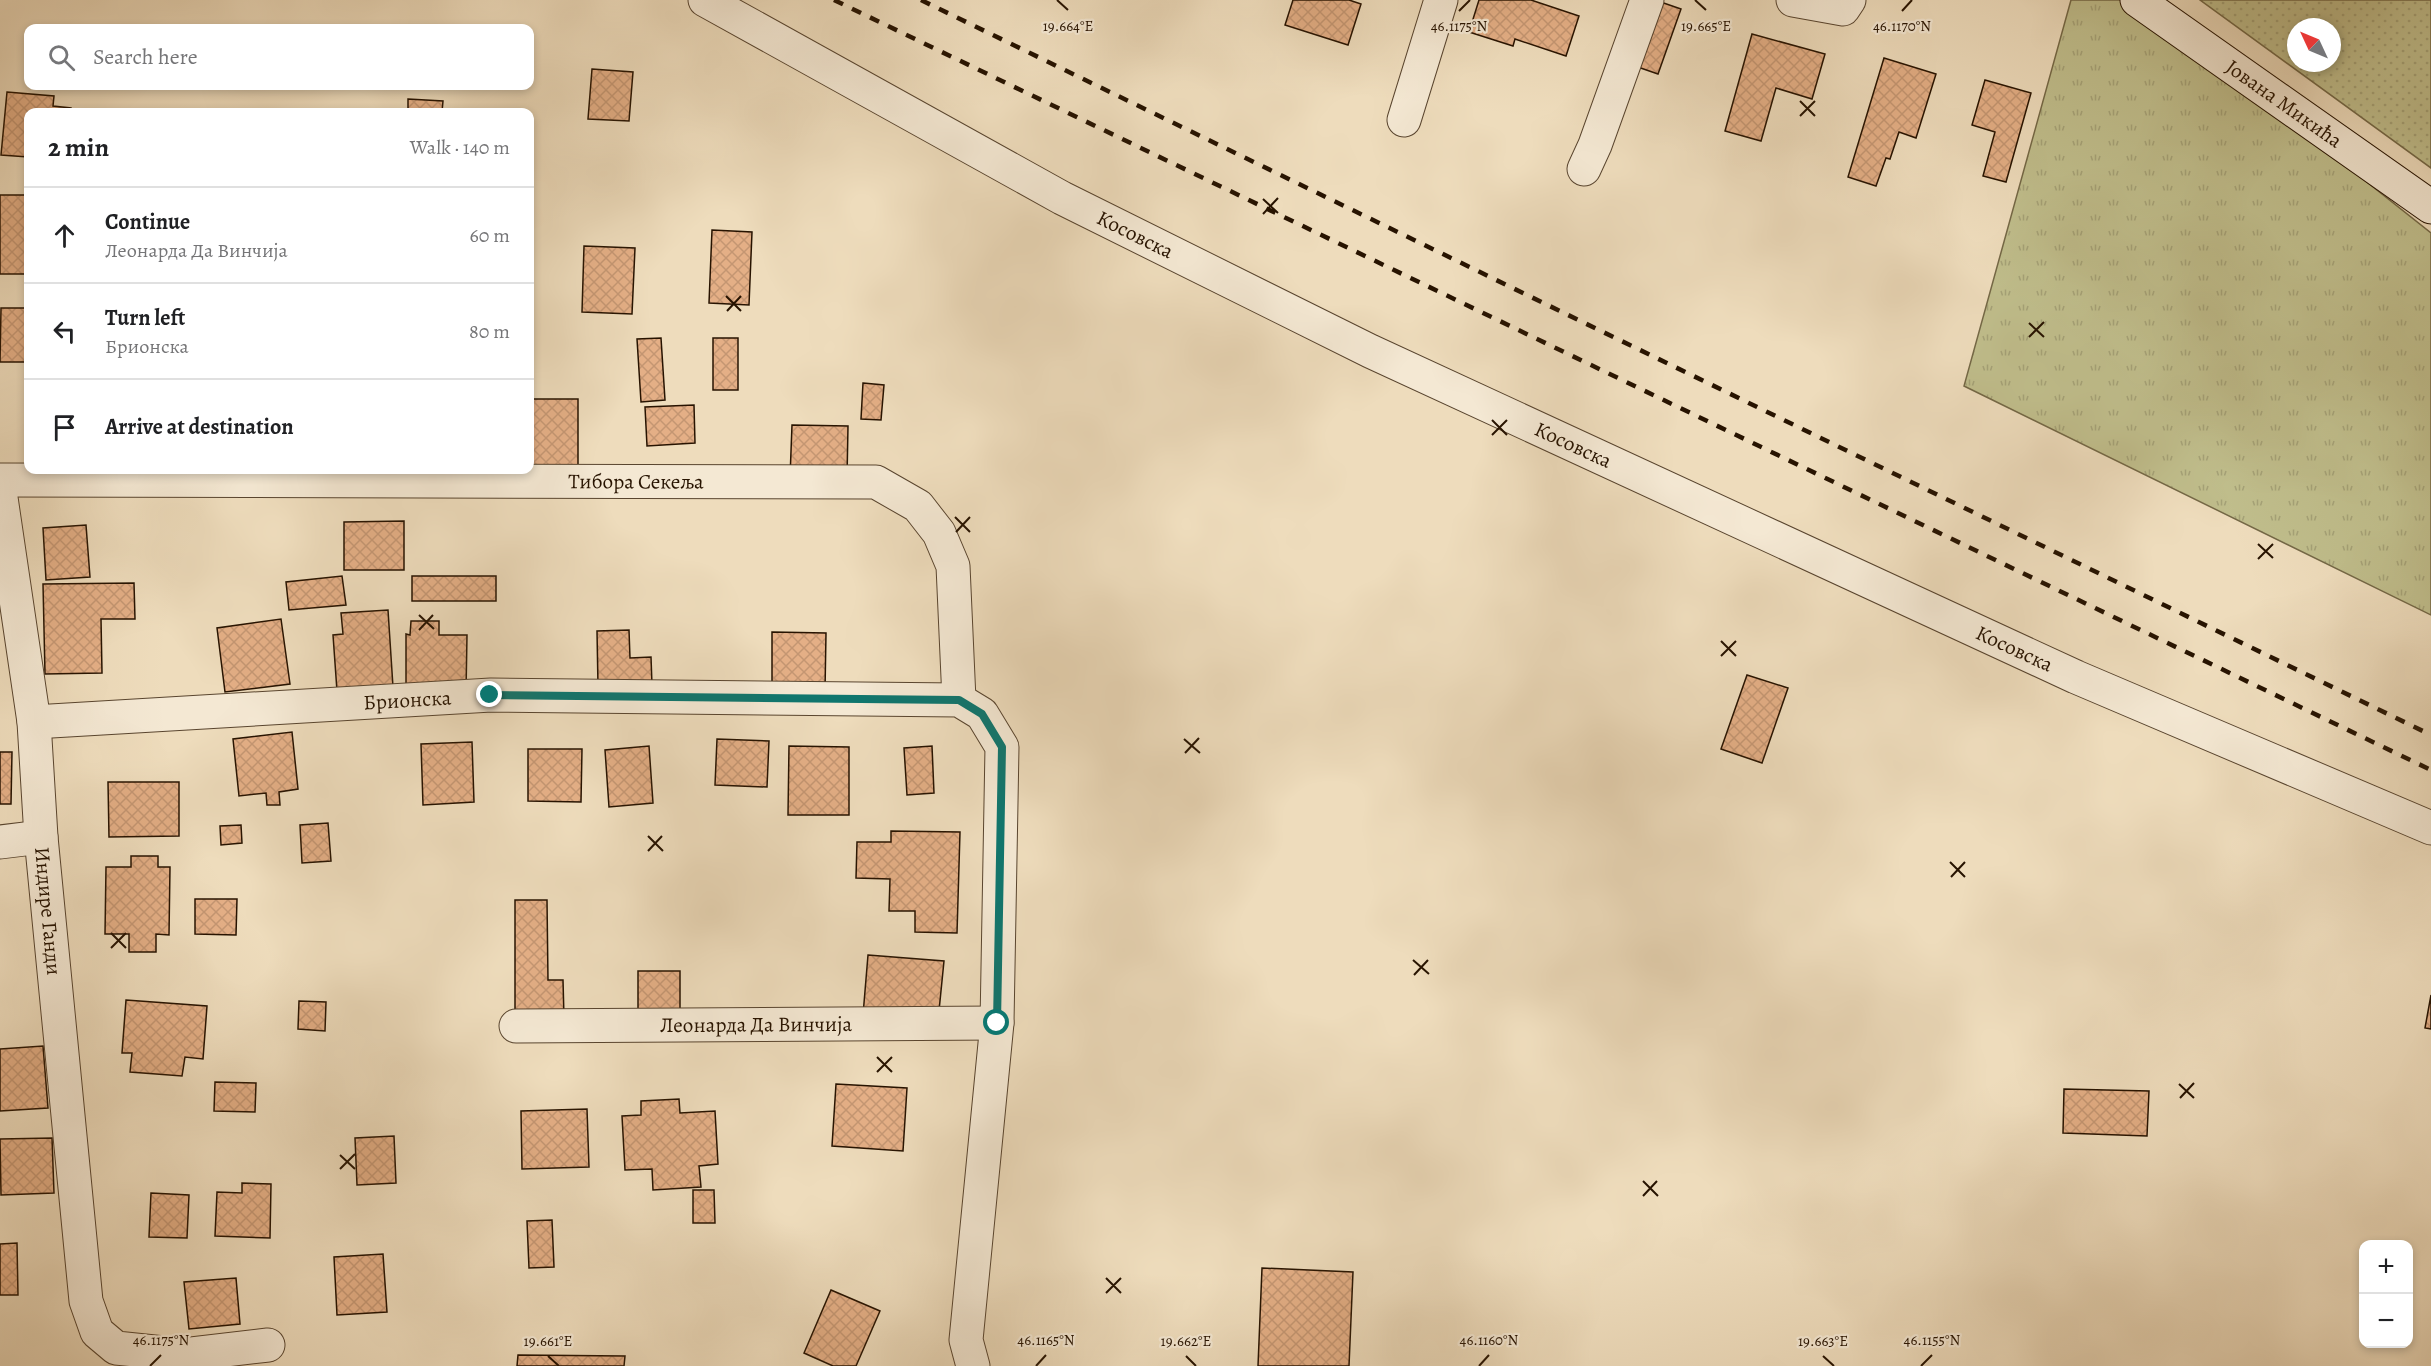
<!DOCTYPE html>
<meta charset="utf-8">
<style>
:root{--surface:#fff;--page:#f2f2f2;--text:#202124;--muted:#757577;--line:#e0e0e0}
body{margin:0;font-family:Alegreya,serif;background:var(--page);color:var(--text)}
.controls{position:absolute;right:18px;bottom:18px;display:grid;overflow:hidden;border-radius:12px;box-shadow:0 3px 9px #0003}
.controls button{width:54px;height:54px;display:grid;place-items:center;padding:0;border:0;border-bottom:2px solid var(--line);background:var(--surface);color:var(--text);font:30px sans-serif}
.compass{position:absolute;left:2287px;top:18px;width:54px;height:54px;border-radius:50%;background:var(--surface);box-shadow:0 3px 9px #0003;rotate:314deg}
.stop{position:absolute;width:18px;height:18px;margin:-14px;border:4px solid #0f766e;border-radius:50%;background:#fff}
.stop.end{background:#0f766e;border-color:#fff;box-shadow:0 2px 6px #0008}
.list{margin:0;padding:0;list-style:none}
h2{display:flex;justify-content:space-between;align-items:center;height:78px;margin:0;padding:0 24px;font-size:26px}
h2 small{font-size:20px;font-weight:400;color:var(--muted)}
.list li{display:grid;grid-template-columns:39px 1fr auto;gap:18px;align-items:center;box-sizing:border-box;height:96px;padding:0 24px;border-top:2px solid var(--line)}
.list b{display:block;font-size:22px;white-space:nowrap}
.list p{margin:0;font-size:20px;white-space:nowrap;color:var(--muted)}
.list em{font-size:20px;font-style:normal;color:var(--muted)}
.icon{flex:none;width:33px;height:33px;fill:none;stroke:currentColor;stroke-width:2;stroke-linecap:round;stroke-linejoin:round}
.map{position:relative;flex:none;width:2431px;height:1366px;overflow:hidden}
.search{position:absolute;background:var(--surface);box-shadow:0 3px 9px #0003;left:24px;top:24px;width:510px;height:66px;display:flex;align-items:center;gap:15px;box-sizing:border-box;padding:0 21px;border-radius:12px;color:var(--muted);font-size:22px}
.panel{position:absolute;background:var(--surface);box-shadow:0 3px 9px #0003;left:24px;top:108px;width:510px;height:366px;border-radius:12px}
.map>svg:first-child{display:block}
</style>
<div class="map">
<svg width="2431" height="1366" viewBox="0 0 2431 1366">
<defs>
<pattern id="grass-tufts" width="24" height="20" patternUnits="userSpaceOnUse" patternTransform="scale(1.5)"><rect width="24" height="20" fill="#c0be8c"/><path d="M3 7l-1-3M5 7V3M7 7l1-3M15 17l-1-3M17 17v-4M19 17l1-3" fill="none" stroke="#a5a277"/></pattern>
<pattern id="park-dots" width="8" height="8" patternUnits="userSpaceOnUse" patternTransform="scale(1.5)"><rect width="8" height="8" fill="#c0be8c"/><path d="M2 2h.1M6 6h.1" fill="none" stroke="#a5a277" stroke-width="1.8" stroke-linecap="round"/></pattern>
<pattern id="building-cross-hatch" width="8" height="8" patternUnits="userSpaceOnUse" patternTransform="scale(1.5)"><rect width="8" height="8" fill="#e4af86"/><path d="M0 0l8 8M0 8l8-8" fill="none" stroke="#c49672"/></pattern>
</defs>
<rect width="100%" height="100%" fill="#eedcbc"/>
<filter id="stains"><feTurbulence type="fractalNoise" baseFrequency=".00333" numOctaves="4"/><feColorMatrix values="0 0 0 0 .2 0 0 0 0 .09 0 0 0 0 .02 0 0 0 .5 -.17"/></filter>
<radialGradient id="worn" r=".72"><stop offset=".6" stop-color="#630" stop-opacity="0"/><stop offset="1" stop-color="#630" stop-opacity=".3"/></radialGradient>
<polygon fill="url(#grass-tufts)" stroke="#746846" stroke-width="1.5" points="2071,0 2138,0 2431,233 2431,615 1964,386"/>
<path fill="url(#park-dots)" stroke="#746846" stroke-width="1.5" fill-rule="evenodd" d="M 2200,0 L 2431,0 L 2431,168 ZM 2296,27 L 2332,27 L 2332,63 L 2296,63 Z"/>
<g fill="url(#building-cross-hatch)" stroke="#271300" stroke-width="1.5">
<polygon points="1293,0 1349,0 1361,4 1348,45 1285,25"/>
<polygon points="1479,0 1531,0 1579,16 1566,56 1515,39 1513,46 1469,32"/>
<polygon points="1655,0 1681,9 1658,74 1632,65"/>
<polygon points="1752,34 1825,54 1812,99 1776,88 1761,141 1725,131"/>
<polygon points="1884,58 1936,74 1916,138 1899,132 1890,159 1886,158 1876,186 1848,177"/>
<polygon points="592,69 633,72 629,121 588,119"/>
<polygon points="1985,80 2031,93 2006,182 1983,176 1995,132 1972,125"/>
<polygon points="7,92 54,96 53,106 71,108 71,112 28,112 28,157 1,155"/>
<polygon points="408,99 443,101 442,112 408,112"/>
<rect x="0" y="195" width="28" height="79"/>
<polygon points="712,230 752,232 749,305 709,303"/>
<polygon points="584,246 635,248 632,314 582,312"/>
<polygon points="1,308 28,308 28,376 26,376 27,362 0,362"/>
<polygon points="661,338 665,400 641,402 637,339"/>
<rect x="713" y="338" width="25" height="52"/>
<polygon points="863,383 884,385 881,420 861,419"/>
<polygon points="530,399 578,399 578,477 530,470"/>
<polygon points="694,405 695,443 647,446 645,407"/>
<polygon points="792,425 848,426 847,478 790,478"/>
<polygon points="404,521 404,570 344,570 344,522"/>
<polygon points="86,525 90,577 46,580 43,528"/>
<polygon points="342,576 346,605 289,610 286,582"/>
<rect x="412" y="576" width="84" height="25"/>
<polygon points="134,583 135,619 101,619 102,673 45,674 43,584"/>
<polygon points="388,610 393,687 337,691 333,635 343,634 341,613"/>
<polygon points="281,619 290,684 225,692 217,628"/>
<polygon points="411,621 439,621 439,635 467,635 466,692 406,691 406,634 410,635"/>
<polygon points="629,630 630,658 651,657 652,685 598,686 597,631"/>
<polygon points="772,632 826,633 825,691 772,690"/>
<polygon points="1747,675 1788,688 1762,763 1721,749"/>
<polygon points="292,732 298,789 279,792 280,805 267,805 266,793 239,796 233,739"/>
<polygon points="717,739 769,741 767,787 715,785"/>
<polygon points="472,742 474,802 423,805 421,744"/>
<polygon points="649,746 653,803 609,807 605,750"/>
<polygon points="789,746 849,747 849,815 788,815"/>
<polygon points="932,746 934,793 907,795 904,748"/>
<polygon points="528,749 582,749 581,802 528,801"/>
<polygon points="0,752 12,752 11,804 0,804"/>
<polygon points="108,782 179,782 179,836 109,837"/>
<polygon points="328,823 331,861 302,863 300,825"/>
<polygon points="241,825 242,843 221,845 220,826"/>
<polygon points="891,831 960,832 957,933 915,932 915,911 889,911 890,879 856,878 857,842 891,842"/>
<polygon points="131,856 158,856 158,867 170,867 169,935 156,934 156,952 129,952 129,934 105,934 106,867 131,867"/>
<polygon points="195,899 237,899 236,935 195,934"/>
<polygon points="515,900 547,900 548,980 563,980 564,1018 515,1019"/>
<polygon points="868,955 944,961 938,1021 863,1015"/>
<rect x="638" y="971" width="42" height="46"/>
<polygon points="2431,995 2431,1029 2425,1028"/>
<polygon points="126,1000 207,1006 203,1059 185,1057 182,1076 130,1072 132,1053 122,1053"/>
<polygon points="299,1001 326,1002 325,1031 298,1029"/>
<polygon points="43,1046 48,1108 0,1111 0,1049"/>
<polygon points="215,1082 256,1083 255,1112 214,1111"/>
<polygon points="836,1084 907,1088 903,1151 832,1146"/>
<polygon points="2064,1089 2149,1091 2147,1136 2063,1133"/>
<polygon points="679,1099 680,1113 715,1111 718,1164 699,1166 701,1187 653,1190 652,1169 625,1170 622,1116 641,1115 641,1101"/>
<polygon points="587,1109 589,1167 522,1169 521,1111"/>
<polygon points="394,1136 396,1183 357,1185 355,1138"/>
<polygon points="52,1138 54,1193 1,1195 0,1139"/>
<polygon points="242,1183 271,1184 270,1238 215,1236 217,1192 242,1193"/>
<polygon points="693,1190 714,1190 715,1223 693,1223"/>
<polygon points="151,1193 189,1195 187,1238 149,1237"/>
<polygon points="552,1220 554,1267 529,1268 527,1221"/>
<polygon points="17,1243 18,1295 0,1295 0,1244"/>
<polygon points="383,1254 387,1312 337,1315 334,1257"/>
<polygon points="1262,1268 1353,1272 1349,1366 1258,1366"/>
<polygon points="236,1278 240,1324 189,1329 184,1282"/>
<polygon points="831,1290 880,1311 856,1366 833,1366 804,1353"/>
<polygon points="518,1355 625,1356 624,1366 517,1366"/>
</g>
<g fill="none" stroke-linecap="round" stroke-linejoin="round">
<defs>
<g id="street">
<path id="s1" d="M 705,0 L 1062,198 L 1370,351 L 2076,677 L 2431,828"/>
<polyline points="1793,0 1843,9 1849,0"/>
<polyline points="1404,120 1441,0"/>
<polyline points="1584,169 1595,145 1647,0"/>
<path id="s2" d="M 0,480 L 876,482 L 918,506 L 939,533 L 953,566 L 959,700"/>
<path id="s3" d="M 0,491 L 34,722 L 41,837 L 86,1301 L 97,1332 L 116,1348 L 183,1355 L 185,1366"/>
<path id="s4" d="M 34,722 L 491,695 L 959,700 L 982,714 L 1002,747 L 997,1023 L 966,1340 L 973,1366"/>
<polyline points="0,842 41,837"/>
<path id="s5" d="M 516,1026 L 997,1023"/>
<polyline points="183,1355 268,1345"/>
</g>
<g id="secondary">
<path id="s6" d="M 2137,0 L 2431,207"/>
</g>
</defs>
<use href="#street" stroke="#59452f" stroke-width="35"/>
<use href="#secondary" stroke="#271300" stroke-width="35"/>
<use href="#street" stroke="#f4e8d3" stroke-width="33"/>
<use href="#secondary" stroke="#f4e8d3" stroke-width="33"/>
<g stroke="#271300" stroke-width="4.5" stroke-dasharray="10 10" stroke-linecap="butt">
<polyline points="834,0 2431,770"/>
<polyline points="921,0 2431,735"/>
</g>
</g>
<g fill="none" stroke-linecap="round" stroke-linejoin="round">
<polyline stroke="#0f766e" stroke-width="8" points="490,695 959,700 982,714 1002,747 997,1023"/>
</g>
<path fill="none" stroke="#271300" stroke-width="2" d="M 1057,0 L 1068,10M 1695,0 L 1706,10M 1459,11 L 1470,0M 1902,11 L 1912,0M 1800,101 L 1815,116M 1800,116 L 1815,101M 1263,199 L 1278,213M 1263,214 L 1278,198M 726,296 L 741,311M 727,311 L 741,296M 2029,323 L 2044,337M 2029,337 L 2044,322M 1492,420 L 1507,435M 1492,435 L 1507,420M 955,517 L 970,532M 956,532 L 970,517M 2258,544 L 2273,558M 2258,559 L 2273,544M 419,615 L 434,629M 419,630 L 433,615M 1721,641 L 1736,656M 1721,656 L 1736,641M 1184,739 L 1200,753M 1185,753 L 1199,738M 648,836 L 663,851M 648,851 L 662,836M 1950,862 L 1965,877M 1951,877 L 1965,862M 111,933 L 126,948M 111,948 L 126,933M 1413,960 L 1429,974M 1414,975 L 1428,960M 877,1057 L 892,1072M 877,1072 L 892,1057M 2179,1084 L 2194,1098M 2180,1098 L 2194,1083M 340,1155 L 355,1169M 340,1169 L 355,1154M 1643,1181 L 1658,1196M 1643,1196 L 1657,1181M 1106,1278 L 1121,1293M 1106,1293 L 1121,1278M 548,1356 L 559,1366M 1186,1356 L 1196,1366M 1823,1356 L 1834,1366M 150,1366 L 161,1355M 1036,1366 L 1046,1355M 1479,1366 L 1489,1355M 1921,1366 L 1932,1355"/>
<g text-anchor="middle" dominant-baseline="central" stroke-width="4.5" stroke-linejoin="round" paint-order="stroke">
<g font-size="21" fill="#271300" stroke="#f4e8d3">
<text stroke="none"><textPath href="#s6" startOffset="180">Јована Микића</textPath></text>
<text stroke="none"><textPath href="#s1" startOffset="490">Косовска</textPath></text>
<text stroke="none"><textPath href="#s1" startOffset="976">Косовска</textPath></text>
<text stroke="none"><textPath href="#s2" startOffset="636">Тибора Секеља</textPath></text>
<text stroke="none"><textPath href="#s1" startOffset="1462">Косовска</textPath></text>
<text stroke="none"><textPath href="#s4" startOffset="374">Брионска</textPath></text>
<text stroke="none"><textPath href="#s3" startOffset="423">Индире Ганди</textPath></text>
<text stroke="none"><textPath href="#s5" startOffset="240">Леонарда Да Винчија</textPath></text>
</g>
</g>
<g font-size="15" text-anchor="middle" fill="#271300" stroke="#f4e8d3" stroke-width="4.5" stroke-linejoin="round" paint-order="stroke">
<text x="1068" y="31">19.664°E</text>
<text x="1706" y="31">19.665°E</text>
<text x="1459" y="31">46.1175°N</text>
<text x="1902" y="31">46.1170°N</text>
<text x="161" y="1345">46.1175°N</text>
<text x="1046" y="1345">46.1165°N</text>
<text x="1489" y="1345">46.1160°N</text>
<text x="1932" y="1345">46.1155°N</text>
<text x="548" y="1346">19.661°E</text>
<text x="1186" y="1346">19.662°E</text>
<text x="1823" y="1346">19.663°E</text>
</g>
<rect width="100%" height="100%" filter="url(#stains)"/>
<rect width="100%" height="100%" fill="url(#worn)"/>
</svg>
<div class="controls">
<button>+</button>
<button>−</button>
</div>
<svg class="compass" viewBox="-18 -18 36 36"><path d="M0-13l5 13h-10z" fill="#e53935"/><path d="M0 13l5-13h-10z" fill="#757577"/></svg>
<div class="stop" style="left:997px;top:1023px"></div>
<div class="stop end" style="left:490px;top:695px"></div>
<div class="search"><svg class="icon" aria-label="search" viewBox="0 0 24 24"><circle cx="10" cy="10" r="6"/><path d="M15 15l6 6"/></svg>Search here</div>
<section class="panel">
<h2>2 min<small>Walk · 140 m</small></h2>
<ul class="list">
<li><svg class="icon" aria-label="ahead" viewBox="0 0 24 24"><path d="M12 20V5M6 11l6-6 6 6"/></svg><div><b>Continue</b><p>Леонарда Да Винчија</p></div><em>60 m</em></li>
<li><svg class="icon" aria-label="left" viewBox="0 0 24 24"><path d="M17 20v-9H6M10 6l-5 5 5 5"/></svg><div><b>Turn left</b><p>Брионска</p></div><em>80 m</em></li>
<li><svg class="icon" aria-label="arrive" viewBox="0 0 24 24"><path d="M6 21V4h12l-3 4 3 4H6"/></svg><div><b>Arrive at destination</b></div></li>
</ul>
</section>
</div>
